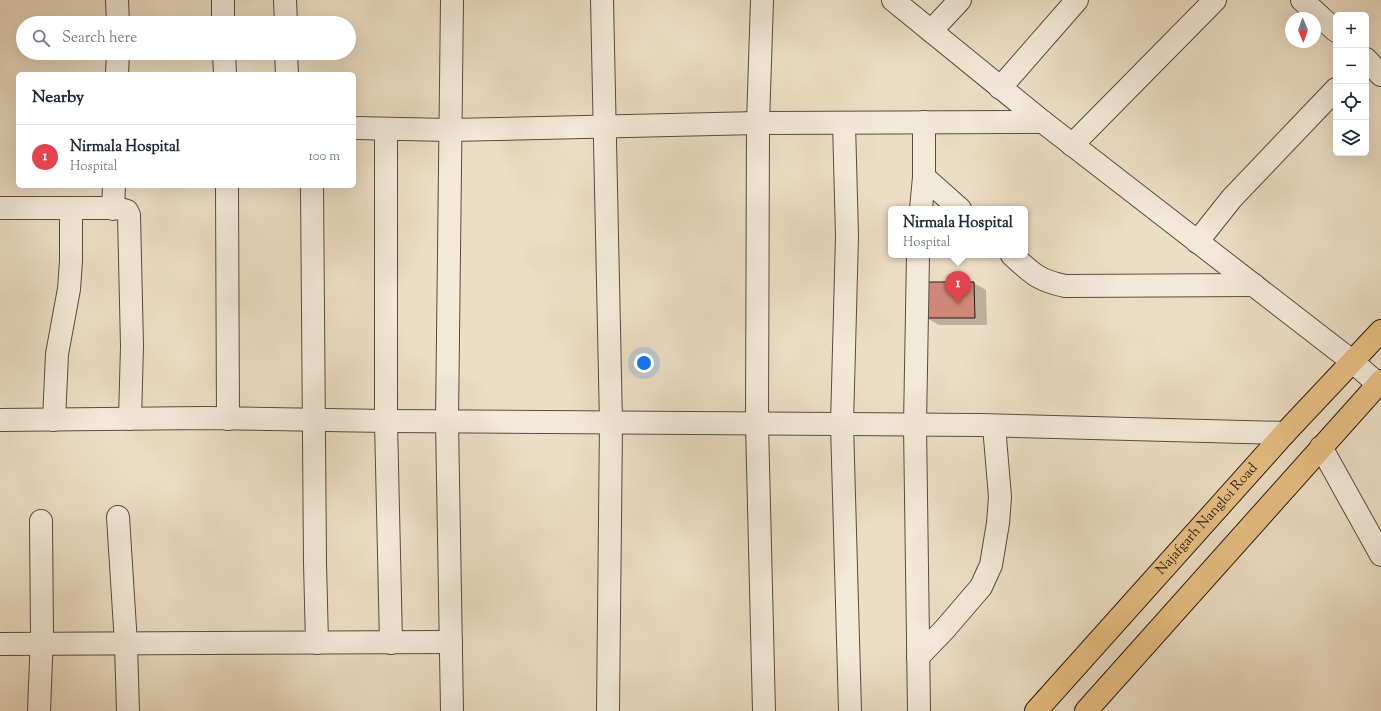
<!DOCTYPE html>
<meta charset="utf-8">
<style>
:root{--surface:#fff;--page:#f2f2f3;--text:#1f2937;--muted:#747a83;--line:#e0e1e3;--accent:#111827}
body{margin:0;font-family:"Sorts Mill Goudy",serif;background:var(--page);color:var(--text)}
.controls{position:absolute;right:12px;top:12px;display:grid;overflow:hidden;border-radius:6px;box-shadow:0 4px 16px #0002}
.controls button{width:36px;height:36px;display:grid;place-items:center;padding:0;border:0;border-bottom:1px solid var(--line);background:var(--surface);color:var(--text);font:20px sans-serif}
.compass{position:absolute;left:1285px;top:12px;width:36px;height:36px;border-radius:50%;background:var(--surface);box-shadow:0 4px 16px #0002;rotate:178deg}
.you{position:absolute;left:644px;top:363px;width:14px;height:14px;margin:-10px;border:3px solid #fff;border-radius:50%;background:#1a73e8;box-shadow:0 0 0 6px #1a73e833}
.badge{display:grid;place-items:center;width:26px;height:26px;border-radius:50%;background:var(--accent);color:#fff;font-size:13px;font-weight:700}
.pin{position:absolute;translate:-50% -33px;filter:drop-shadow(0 1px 2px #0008)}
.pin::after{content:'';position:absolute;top:21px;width:14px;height:12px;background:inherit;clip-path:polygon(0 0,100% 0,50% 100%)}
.popup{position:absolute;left:888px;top:206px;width:140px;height:52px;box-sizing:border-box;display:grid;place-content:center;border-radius:6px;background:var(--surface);filter:drop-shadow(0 1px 3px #0005);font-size:13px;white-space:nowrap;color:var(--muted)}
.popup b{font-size:15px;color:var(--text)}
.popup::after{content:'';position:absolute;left:50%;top:100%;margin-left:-8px;border:8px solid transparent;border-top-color:var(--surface)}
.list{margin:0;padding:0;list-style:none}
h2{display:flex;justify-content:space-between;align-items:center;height:52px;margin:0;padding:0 16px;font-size:17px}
h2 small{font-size:13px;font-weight:400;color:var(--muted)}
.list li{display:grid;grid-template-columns:26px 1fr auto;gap:12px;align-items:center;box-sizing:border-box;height:64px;padding:0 16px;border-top:1px solid var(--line)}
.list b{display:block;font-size:15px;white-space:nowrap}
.list p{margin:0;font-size:13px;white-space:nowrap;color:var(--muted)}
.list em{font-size:13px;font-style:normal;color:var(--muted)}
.icon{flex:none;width:22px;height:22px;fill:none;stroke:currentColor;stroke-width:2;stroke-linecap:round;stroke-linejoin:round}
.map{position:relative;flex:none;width:1381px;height:711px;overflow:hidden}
.search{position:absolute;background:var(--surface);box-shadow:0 4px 16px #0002;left:16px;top:16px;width:340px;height:44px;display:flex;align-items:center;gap:10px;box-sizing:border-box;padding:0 14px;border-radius:22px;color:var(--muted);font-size:15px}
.panel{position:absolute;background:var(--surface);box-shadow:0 4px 16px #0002;left:16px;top:72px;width:340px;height:116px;border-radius:6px}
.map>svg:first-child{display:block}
</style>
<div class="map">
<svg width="1381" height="711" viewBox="0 0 1381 711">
<rect width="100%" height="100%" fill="#ecddc4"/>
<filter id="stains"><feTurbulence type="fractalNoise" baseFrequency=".005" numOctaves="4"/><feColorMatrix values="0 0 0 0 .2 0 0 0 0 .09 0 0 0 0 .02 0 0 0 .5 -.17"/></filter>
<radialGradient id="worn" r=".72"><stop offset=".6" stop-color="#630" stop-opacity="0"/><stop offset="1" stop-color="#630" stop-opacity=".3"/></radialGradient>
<polygon fill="#0003" points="927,283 974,283 986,290 987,325 939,325 927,318"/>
<polygon fill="#ce8778" stroke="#281b14" points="926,282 974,282 975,318 926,318"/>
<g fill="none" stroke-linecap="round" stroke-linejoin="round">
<defs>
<g id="minor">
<polyline points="117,0 118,23"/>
<polyline points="223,0 223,23"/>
<polyline points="285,0 286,23"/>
<polyline points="602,0 611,423 608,711"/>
<polyline points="762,0 758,123 757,424 764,711"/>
<polyline points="893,0 1043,122 1353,362 1378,384"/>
<polyline points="1302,0 1336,31"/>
<polyline points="931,31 960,0"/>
<polyline points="224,53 225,74"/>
<polyline points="286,53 287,74"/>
<polyline points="1366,59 1381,75"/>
<polyline points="117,74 118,53"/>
<polyline points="1000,88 1077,0"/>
<polyline points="844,123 847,236 842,424 850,711"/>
<polyline points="354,128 450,130 758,123 1043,122"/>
<polyline points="386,129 386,421 391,643"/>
<polyline points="1072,145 1215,0"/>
<polyline points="924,177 960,209"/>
<polyline points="227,186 228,419"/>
<polyline points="312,186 315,563 317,643"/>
<polyline points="0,208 117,208 127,211 129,215 132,346 130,419"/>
<polyline points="113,209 114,186"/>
<polyline points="921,209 924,177 924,122"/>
<polyline points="1197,242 1232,198 1336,89"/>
<polyline points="918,255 915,425 919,711"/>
<path d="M 1012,255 C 1032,273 1037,280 1065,286 L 1254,285"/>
<polyline points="0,420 206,418 386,421 842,424 980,425 1285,433"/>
<polyline points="54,420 57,354 69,289 71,261 71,209"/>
<polyline points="1321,447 1381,555"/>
<polyline points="118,517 126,644 128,711"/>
<polyline points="0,644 451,642"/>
<polyline points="918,657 944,630 981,587 991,565 998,523 1000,497 994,426"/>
<polyline points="39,711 42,635 41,521"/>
<polyline points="452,711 447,421 452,0"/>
</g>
<g id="major">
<path id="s1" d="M 1036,711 L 1285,433 L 1381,331"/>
<polyline points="1086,711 1381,381"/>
</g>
</defs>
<use href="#minor" stroke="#594c40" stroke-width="24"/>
<use href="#major" stroke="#281b14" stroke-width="24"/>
<use href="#minor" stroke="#f3e9d9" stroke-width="22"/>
<use href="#major" stroke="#e6be82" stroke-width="22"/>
</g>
<g text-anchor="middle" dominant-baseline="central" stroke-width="4" stroke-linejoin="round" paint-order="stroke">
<g font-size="14" fill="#281b14" stroke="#f3e9d9">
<text stroke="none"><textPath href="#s1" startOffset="257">Najafgarh Nangloi Road</textPath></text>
</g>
</g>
<rect width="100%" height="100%" filter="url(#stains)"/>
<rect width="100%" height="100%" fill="url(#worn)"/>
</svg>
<div class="controls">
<button>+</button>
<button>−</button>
<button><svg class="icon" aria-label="locate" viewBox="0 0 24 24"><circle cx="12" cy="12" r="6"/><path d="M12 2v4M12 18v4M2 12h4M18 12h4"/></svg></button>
<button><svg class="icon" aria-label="layers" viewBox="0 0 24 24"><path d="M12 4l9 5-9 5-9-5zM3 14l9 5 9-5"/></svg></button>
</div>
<svg class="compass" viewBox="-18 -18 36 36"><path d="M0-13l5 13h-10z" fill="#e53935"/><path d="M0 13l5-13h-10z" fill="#747a83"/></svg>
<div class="you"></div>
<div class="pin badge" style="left:958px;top:304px;background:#e0444e">1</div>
<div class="popup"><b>Nirmala Hospital</b>Hospital</div>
<div class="search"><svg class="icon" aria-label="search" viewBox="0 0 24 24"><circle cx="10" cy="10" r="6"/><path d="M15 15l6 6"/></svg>Search here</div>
<section class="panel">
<h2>Nearby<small></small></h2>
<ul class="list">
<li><span class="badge" style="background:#e0444e">1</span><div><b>Nirmala Hospital</b><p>Hospital</p></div><em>100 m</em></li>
</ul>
</section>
</div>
